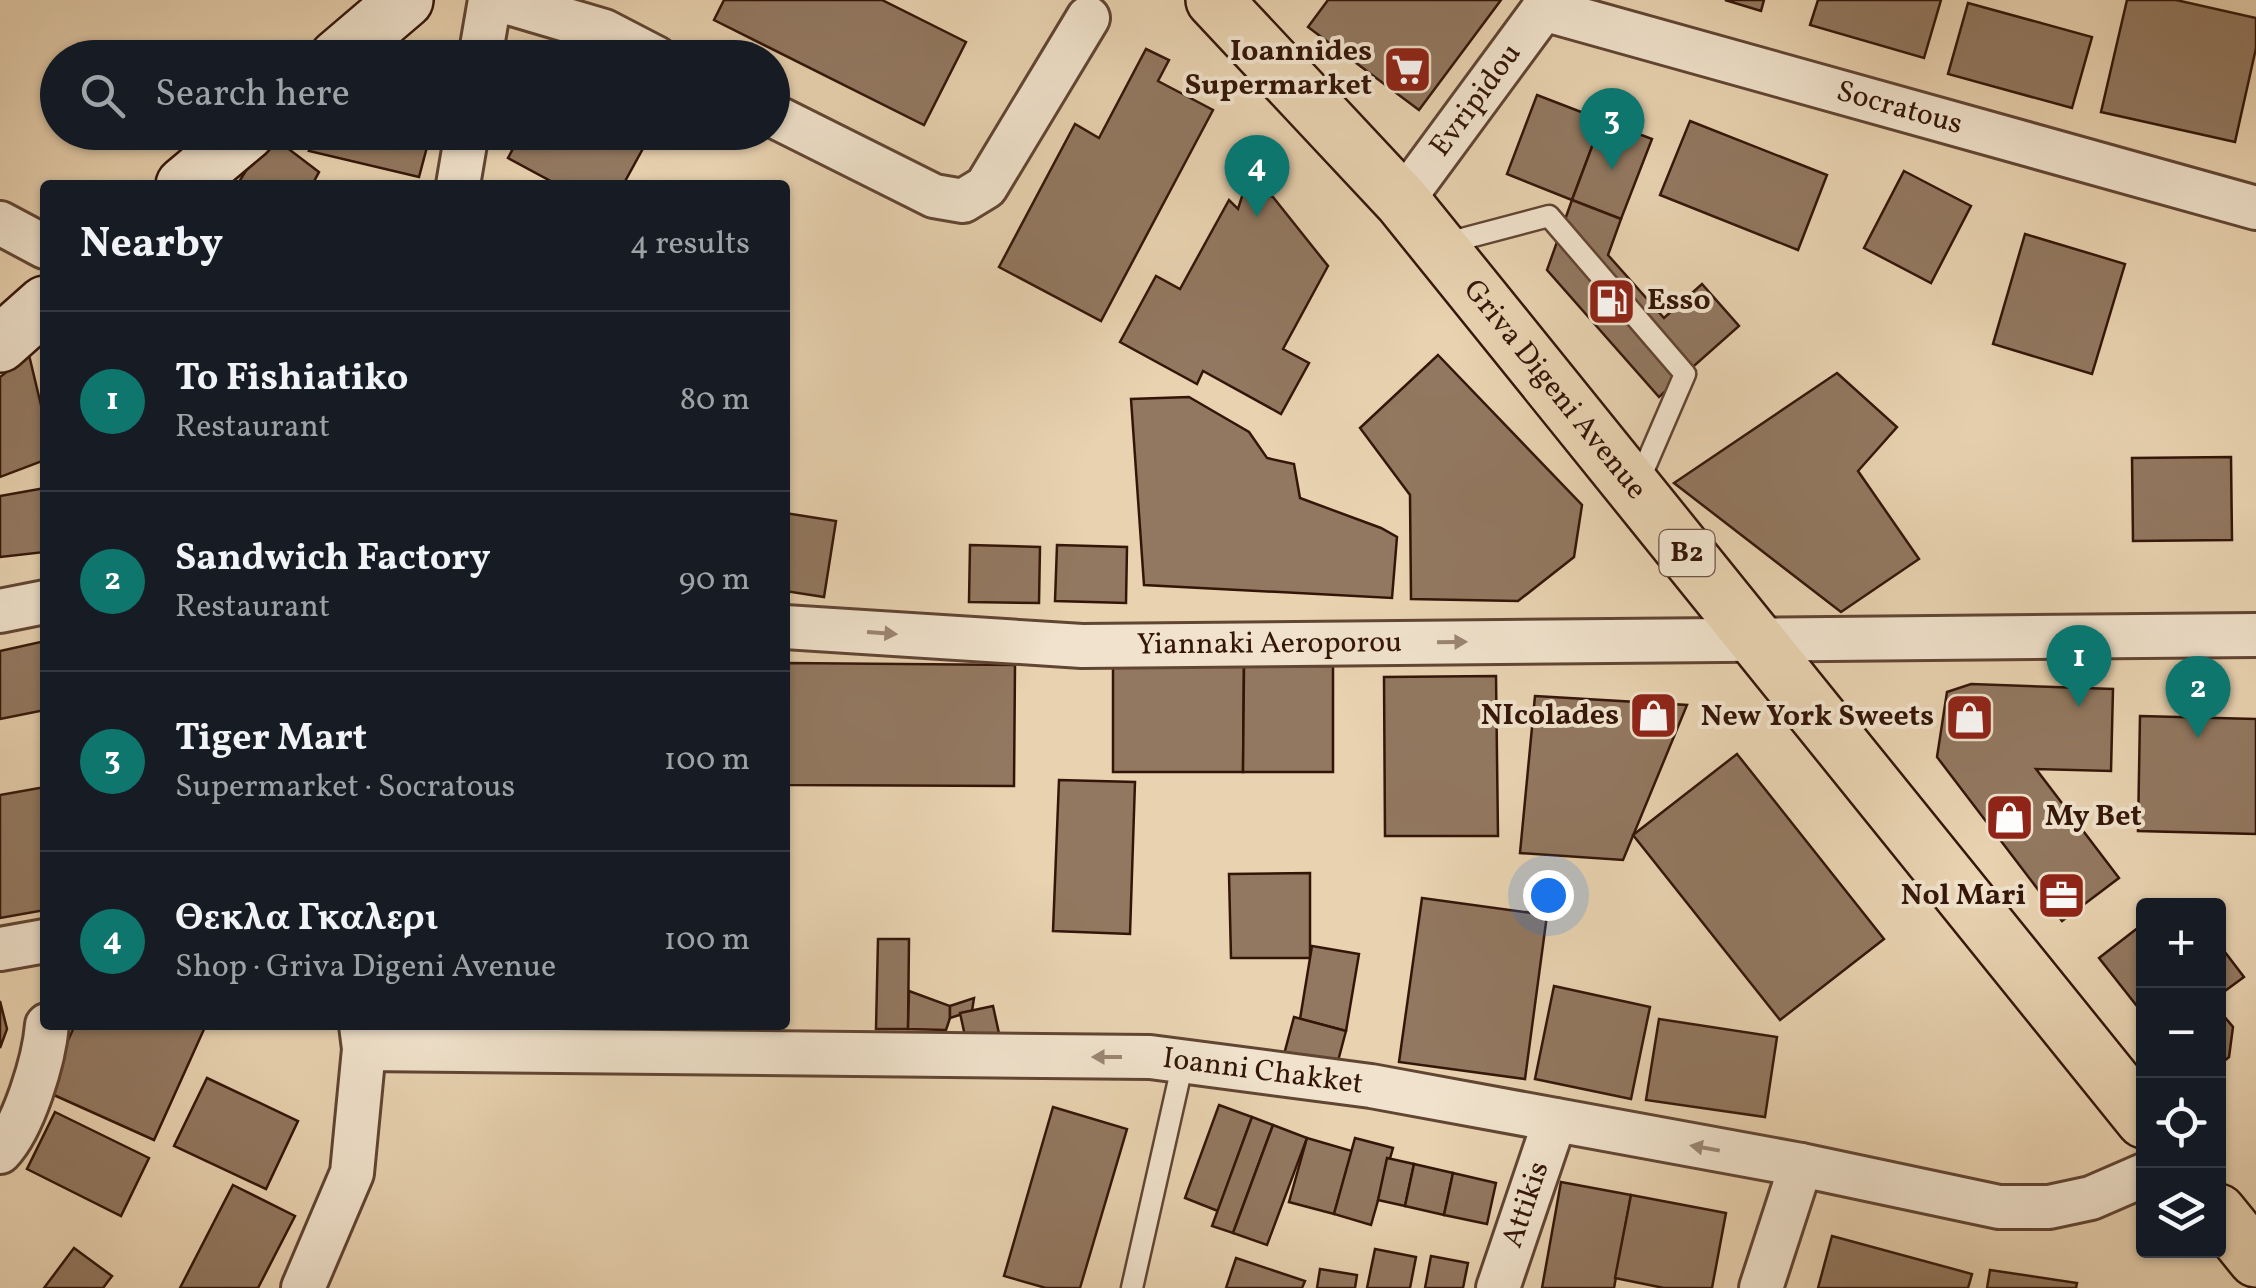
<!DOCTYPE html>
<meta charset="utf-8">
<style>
:root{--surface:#171b24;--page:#242831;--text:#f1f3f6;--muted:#9ea1a6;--line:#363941;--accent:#0f766e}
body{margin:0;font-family:Vollkorn,serif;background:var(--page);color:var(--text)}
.controls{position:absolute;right:30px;bottom:30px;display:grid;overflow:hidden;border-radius:10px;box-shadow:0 2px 8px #0004}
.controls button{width:90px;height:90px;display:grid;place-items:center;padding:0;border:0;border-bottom:2px solid var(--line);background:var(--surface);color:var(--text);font:50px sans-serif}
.you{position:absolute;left:1548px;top:895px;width:35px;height:35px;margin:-25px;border:8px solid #fff;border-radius:50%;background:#1a73e8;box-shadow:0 0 0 15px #1a73e833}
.badge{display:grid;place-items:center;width:65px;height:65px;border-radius:50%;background:var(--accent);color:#fff;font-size:32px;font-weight:700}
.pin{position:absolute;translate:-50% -82px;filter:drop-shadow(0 2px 5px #0008)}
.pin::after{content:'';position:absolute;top:52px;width:35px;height:30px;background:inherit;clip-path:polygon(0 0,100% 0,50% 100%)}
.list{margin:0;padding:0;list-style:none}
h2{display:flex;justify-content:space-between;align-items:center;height:130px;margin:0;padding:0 40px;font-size:42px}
h2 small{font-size:32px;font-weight:400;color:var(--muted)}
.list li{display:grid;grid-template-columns:65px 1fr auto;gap:30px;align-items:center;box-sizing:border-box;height:180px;padding:0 40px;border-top:2px solid var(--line)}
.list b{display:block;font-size:38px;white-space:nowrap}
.list p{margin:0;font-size:32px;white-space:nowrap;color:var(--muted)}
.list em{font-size:32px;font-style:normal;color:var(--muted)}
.icon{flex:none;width:55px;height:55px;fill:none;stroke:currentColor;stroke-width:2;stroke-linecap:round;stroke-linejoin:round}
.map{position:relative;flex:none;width:2256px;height:1288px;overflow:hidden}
.search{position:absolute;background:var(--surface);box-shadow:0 2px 8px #0004;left:40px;top:40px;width:750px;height:110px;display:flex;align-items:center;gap:25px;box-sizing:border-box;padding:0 35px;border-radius:55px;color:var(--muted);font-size:38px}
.panel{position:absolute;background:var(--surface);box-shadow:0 2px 8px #0004;left:40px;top:180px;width:750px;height:850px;border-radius:10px}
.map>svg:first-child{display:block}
</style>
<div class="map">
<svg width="2256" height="1288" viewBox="0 0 2256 1288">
<rect width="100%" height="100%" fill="#e8d2b0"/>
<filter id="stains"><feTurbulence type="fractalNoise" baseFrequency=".002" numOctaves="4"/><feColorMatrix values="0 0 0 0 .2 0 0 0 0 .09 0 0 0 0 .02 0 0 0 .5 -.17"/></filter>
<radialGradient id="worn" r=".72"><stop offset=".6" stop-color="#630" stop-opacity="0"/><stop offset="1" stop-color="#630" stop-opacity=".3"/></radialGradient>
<g fill="#927860" stroke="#341609" stroke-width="2.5">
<polygon points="724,0 882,0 966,42 924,125 714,20"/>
<polygon points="1328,0 1501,0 1419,110 1308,27"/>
<polygon points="1725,0 1764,0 1761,11"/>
<polygon points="1818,0 1941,0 1924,58 1810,25"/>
<polygon points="2127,0 2176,0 2256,18 2256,48 2235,142 2101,112"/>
<polygon points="1968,3 2092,37 2072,108 1948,74"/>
<polygon points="1146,49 1169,60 1158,81 1213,110 1101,321 999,267 1075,124 1099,138"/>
<polygon points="1537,95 1602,120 1572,200 1507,174"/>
<polygon points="1602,120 1652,139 1621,219 1572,200"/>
<polygon points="1690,121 1827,175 1798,250 1660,195"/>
<polygon points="320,132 431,132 419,177 309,151"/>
<polygon points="522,132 652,132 623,185 558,185 508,158"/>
<polygon points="269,134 319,172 312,185 237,185"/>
<polygon points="1904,171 1971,206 1931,283 1864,248"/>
<polygon points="1245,187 1273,197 1328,266 1283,349 1309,363 1281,414 1203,371 1197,384 1120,342 1156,276 1180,289 1229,200 1238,209"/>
<polygon points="1572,200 1621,219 1608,255 1664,318 1702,284 1739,326 1659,397 1547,270"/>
<polygon points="2025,234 2125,264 2092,374 1993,344"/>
<polygon points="29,355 45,422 45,460 0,477 0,377"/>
<polygon points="1438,355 1582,505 1574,557 1518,601 1411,599 1410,495 1360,428"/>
<polygon points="1837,373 1897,427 1858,471 1919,559 1841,612 1674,483"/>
<polygon points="1189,397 1249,432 1267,458 1294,464 1300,498 1381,528 1397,537 1392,598 1144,585 1131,399"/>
<polygon points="2231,457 2232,540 2133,541 2132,458"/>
<polygon points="45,488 45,552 0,557 0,496"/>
<polygon points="785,513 836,521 824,597 785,591"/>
<polygon points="970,545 1040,547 1039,603 969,602"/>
<polygon points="1057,545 1127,547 1126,603 1055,601"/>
<polygon points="45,641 45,710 0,719 0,651"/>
<polygon points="788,663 1015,665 1014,786 788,785"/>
<polygon points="1113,665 1244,666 1243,772 1113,772"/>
<polygon points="1244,666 1333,666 1333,772 1243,772"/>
<polygon points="1496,676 1498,836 1385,836 1384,677"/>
<polygon points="1971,684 2113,689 2111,771 2036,769 2119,878 2062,921 1937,757 1947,692"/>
<polygon points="1535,696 1687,705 1623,860 1520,853"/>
<polygon points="2140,716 2256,719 2256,834 2138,831"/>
<polygon points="1737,754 1884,939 1780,1020 1633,835"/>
<polygon points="1059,780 1135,782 1130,934 1053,931"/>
<polygon points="45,787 45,910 0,918 0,795"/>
<polygon points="1310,873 1310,958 1231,958 1229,874"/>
<polygon points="1422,898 1547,915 1525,1079 1399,1062"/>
<polygon points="2144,923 2144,1015 2099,958"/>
<polygon points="878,939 909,939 908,1029 876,1029"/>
<polygon points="2218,943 2244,977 2218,996"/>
<polygon points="1312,946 1359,954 1346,1031 1300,1019"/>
<polygon points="1554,986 1650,1007 1631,1099 1535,1079"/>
<polygon points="909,991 950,1006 950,1018 946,1030 908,1029"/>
<polygon points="974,998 972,1011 950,1018 950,1006"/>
<polygon points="0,1001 7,1029 0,1048"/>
<polygon points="993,1006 1000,1038 967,1045 960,1013"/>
<polygon points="2218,1009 2233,1027 2229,1057 2218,1066"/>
<polygon points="1294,1017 1346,1031 1334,1076 1282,1062"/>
<polygon points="1659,1019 1777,1037 1765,1117 1646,1100"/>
<polygon points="75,1025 205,1027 154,1140 45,1091"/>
<polygon points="207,1078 298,1121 266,1189 174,1146"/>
<polygon points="1219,1105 1252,1117 1218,1211 1185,1198"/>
<polygon points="1053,1107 1127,1129 1080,1288 1046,1288 1004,1276"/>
<polygon points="55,1112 149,1158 121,1216 27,1169"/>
<polygon points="1252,1117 1273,1125 1233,1233 1212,1226"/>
<polygon points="1273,1125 1307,1138 1267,1245 1233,1233"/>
<polygon points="1307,1138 1352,1151 1334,1214 1289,1202"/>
<polygon points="1355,1138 1393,1148 1371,1225 1334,1214"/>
<polygon points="1387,1158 1414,1164 1405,1206 1378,1200"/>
<polygon points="1414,1164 1453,1173 1444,1215 1405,1206"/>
<polygon points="1453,1173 1496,1183 1487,1224 1444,1215"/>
<polygon points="1561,1182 1631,1195 1614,1288 1542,1288"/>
<polygon points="233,1185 295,1216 258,1288 180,1288"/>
<polygon points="1631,1195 1726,1213 1712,1288 1664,1288 1615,1278"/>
<polygon points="1832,1236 1972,1274 1968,1288 1818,1288"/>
<polygon points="74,1248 112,1276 103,1288 44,1288"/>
<polygon points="1375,1249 1416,1257 1410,1288 1367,1288"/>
<polygon points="1431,1256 1468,1263 1463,1288 1425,1288"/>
<polygon points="1236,1258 1305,1281 1302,1288 1226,1288"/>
<polygon points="1320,1269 1357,1275 1355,1288 1317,1288"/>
<polygon points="1990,1270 2077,1283 2076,1288 1987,1288"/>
</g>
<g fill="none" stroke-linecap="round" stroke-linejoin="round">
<defs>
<g id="service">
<polyline points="1447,243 1549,216 1685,374 1638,483"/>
<polyline points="1132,1288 1183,1062"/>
</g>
<g id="minor">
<polyline points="499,0 604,31 656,58"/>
<path id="s1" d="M 1543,9 L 2256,208"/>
<polyline points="480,58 490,0"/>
<polyline points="772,115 934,196 963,201 986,187 1088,18"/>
<polyline points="458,185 467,132"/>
<path id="s2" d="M 1402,201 L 1550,0"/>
<polyline points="0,223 45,247"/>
<polyline points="0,611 45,602"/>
<path id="s3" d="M 785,627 L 1082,646 L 2256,635"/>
<polyline points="0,949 45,941"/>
<path id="s4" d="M 364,1049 L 1150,1057 L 1371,1086 L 1801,1165 L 1999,1207 L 2049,1207 L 2091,1198 L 2144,1175"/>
<path d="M 0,1152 C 24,1127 44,1060 47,1025"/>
<polyline points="303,1288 352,1173 364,1049 361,1025"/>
<path id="s5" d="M 1498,1288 L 1555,1120"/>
<polyline points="1761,1288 1801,1165"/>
</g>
<g id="secondary">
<polyline points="337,58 405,0"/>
<polyline points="184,185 247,132"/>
<polyline points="0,344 45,304"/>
</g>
<g id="primary">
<path id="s6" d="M 1214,0 L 1402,201 L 2144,1120"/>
<polyline points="2218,1212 2256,1259"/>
</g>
</defs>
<use href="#service" stroke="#614533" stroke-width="25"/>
<use href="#minor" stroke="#614533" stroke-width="48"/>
<use href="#secondary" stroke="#341609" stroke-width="60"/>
<use href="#primary" stroke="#341609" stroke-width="60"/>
<use href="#service" stroke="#f0e2cc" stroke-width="20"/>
<use href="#minor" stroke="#f0e2cc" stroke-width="42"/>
<use href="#secondary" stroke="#f0e2cc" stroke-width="55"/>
<use href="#primary" stroke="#e8d2b0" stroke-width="55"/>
</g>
<defs><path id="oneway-solid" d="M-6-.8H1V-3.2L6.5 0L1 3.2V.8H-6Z" transform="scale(2.5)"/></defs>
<g fill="#9b8674">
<use href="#oneway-solid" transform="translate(882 633) rotate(4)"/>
<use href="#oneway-solid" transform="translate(1452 642) rotate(-1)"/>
<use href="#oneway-solid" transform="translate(1107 1057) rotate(-180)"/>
<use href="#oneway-solid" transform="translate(1705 1148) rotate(-170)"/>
</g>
<defs>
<symbol id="supermarket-square" viewBox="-11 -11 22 22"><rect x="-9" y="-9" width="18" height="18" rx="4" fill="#8f2418" stroke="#f0e2cc"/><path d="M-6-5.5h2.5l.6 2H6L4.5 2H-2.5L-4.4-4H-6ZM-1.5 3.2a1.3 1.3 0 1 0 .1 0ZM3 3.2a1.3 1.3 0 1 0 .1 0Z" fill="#fff"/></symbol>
<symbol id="fuel-square" viewBox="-11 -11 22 22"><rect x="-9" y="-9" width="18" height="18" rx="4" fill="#8f2418" stroke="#f0e2cc"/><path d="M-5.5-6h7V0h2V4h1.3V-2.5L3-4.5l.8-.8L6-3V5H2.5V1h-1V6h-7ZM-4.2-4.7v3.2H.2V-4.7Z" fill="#fff"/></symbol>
<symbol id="shop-square" viewBox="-11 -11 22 22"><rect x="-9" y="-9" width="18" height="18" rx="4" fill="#8f2418" stroke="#f0e2cc"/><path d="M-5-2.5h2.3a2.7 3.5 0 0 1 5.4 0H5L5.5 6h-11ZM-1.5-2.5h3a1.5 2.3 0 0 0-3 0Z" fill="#fff"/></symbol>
<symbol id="office-square" viewBox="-11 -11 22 22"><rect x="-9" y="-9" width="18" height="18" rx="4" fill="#8f2418" stroke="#f0e2cc"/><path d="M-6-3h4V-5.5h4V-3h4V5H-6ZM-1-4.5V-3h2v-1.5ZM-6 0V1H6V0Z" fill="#fff"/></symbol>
</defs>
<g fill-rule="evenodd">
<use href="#supermarket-square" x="1380" y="42" width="55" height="55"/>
<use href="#fuel-square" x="1584" y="274" width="55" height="55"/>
<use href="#shop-square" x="1626" y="688" width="55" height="55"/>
<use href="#shop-square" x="1942" y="690" width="55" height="55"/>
<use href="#shop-square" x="1982" y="790" width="55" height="55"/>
<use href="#office-square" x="2034" y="868" width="55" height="55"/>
</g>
<g text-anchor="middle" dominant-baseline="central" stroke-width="8" stroke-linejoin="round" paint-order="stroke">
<rect fill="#f0e2cc" stroke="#6c5344" stroke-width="2.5" x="1659.5" y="530" width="55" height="46" rx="8"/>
<g font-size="28" font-weight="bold" fill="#341609">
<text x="1687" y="553">B2</text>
</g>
<g font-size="30" font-weight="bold" fill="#341609" stroke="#f0e2cc" text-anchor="end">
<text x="1372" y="52">Ioannides<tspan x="1372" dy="34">Supermarket</tspan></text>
<text x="1647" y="301" text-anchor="start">Esso</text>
<text x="1619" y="716">NIcolades</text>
<text x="1934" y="717">New York Sweets</text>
<text x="2045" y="817" text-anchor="start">My Bet</text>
<text x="2026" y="896">Nol Mari</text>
</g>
<g font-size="30" fill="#341609" stroke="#f0e2cc">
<text stroke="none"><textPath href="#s2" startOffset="125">Evripidou</textPath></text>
<text stroke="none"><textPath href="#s1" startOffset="370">Socratous</textPath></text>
<text stroke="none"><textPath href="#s6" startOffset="518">Griva Digeni Avenue</textPath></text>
<text stroke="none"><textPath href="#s3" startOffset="485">Yiannaki Aeroporou</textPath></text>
<text stroke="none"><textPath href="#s4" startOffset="900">Ioanni Chakket</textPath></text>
<text stroke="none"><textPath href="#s5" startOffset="88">Attikis</textPath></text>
</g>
</g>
<rect width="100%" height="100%" filter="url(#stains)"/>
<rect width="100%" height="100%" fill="url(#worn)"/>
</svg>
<div class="controls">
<button>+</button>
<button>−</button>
<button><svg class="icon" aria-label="locate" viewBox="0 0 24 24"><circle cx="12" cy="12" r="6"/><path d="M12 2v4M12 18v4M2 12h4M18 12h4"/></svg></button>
<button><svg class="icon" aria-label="layers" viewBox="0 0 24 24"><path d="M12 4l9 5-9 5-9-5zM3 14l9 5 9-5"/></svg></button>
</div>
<div class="you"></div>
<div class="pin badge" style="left:2079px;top:707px">1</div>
<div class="pin badge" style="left:2198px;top:738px">2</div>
<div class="pin badge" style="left:1612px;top:170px">3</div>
<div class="pin badge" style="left:1257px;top:217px">4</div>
<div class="search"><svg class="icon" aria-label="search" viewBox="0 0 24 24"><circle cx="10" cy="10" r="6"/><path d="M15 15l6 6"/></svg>Search here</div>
<section class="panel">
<h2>Nearby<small>4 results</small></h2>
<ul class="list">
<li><span class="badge">1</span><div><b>To Fishiatiko</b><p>Restaurant</p></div><em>80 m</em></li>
<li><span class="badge">2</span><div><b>Sandwich Factory</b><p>Restaurant</p></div><em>90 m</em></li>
<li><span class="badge">3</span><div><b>Tiger Mart</b><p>Supermarket · Socratous</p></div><em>100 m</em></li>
<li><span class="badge">4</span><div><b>Θεκλα Γκαλερι</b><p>Shop · Griva Digeni Avenue</p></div><em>100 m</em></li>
</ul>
</section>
</div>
